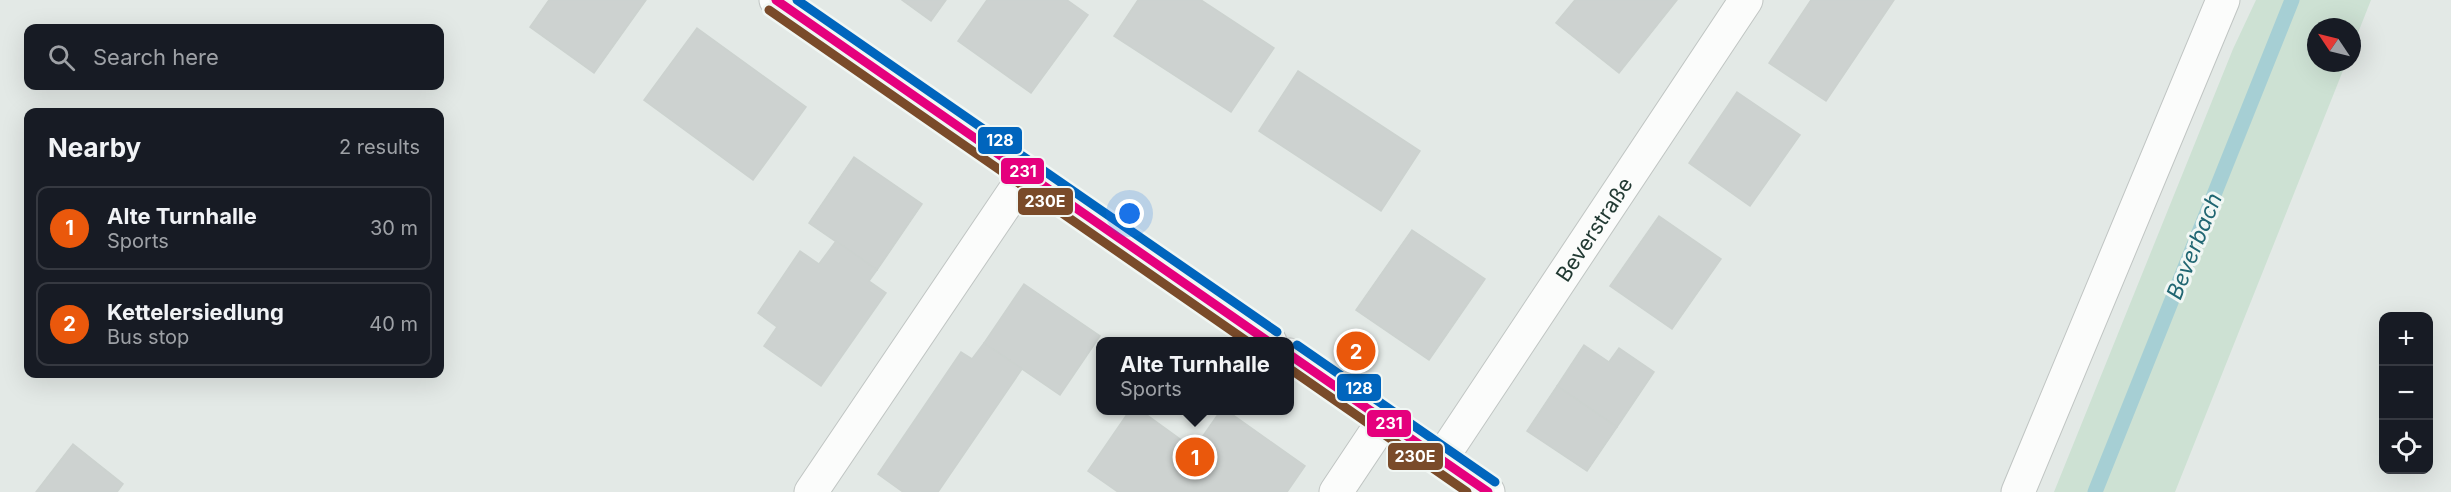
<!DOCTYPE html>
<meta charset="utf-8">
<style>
:root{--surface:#171b24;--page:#242831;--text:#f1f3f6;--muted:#9ea1a6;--line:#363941;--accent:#ea580c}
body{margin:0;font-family:Inter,sans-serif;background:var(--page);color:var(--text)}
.controls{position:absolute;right:18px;bottom:18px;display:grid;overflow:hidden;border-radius:12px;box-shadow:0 6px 24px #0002}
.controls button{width:54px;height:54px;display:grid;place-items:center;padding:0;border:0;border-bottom:2px solid var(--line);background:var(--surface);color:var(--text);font:30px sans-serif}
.compass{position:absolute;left:2307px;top:18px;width:54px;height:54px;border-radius:50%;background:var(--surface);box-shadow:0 6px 24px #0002;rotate:305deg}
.you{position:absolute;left:1130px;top:214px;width:21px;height:21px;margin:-15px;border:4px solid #fff;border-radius:50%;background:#1a73e8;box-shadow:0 0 0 9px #1a73e833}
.badge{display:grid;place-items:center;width:39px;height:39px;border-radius:50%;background:var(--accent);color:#fff;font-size:20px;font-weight:700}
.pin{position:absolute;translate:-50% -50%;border:3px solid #fff;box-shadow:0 2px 6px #0006}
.popup{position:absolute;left:1096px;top:337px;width:198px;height:78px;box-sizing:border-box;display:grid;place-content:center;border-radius:12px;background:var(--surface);filter:drop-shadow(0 2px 4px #0005);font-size:20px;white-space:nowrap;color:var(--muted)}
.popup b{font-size:22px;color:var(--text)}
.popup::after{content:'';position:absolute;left:50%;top:100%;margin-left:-12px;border:12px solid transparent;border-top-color:var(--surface)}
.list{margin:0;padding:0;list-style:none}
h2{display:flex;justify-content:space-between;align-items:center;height:78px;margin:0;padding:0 24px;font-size:26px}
h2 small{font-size:20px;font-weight:400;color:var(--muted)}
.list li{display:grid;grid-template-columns:39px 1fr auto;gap:18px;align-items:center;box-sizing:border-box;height:84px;margin:0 12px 12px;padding:0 12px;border:2px solid var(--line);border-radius:12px}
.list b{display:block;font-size:22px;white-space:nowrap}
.list p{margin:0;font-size:20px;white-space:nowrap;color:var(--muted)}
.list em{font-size:20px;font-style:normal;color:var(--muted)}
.icon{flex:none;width:33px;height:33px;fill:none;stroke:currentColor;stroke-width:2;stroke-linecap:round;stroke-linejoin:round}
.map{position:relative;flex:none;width:2451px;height:492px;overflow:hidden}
.search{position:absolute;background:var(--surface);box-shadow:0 6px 24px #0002;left:24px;top:24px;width:420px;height:66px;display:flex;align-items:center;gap:15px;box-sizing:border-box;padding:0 21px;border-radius:12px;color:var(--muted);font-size:22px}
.panel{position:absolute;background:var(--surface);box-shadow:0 6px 24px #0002;left:24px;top:108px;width:420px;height:270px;border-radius:12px}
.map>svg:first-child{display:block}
</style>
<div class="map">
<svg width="2451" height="492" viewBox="0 0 2451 492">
<rect width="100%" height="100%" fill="#e3e9e6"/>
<polygon fill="#cde1d3" points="2256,0 2371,0 2352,48 2352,27 2316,27 2316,63 2346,63 2175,492 2054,492 2233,49"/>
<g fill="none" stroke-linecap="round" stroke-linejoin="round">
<polyline stroke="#a6cfd4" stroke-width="15" points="2095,492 2292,0"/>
</g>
<g fill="#cdd2d0" stroke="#ccd2cf" stroke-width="1.5">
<polygon points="549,0 646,0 594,73 530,27"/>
<polygon points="902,0 946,0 931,21"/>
<polygon points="987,0 1067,0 1088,15 1031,93 958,41"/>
<polygon points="1138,0 1201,0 1274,48 1231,112 1114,36"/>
<polygon points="1575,0 1677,0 1619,73 1556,23"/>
<polygon points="1811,0 1894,0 1826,101 1769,63"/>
<polygon points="697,28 806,107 753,180 644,100"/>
<polygon points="1298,71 1420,151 1381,211 1259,131"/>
<polygon points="1737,92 1800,135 1750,206 1689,163"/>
<polygon points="854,157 922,204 877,270 809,223"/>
<polygon points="1659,216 1721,259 1672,329 1610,286"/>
<polygon points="1412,230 1485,279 1429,360 1356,310"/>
<polygon points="836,241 877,270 869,281 886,293 821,386 764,346 777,327 758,313 800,251 819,264"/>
<polygon points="1024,284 1100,336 1060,395 984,343"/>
<polygon points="984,343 1022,369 938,492 903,492 878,474 961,352 972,359"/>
<polygon points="1584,345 1609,362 1619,348 1654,372 1617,427 1557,386"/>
<polygon points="1557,386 1617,427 1587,471 1527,431"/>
<polygon points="1130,410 1140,410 1194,449 1221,410 1226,410 1305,466 1287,492 1118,492 1088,471"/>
<polygon points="73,444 123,484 117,492 36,492"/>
</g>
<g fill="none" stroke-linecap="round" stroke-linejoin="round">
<defs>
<g id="minor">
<polyline points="776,0 1270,342"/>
<polyline points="1290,355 1488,492"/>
<path id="s1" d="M 1441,459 L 1746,0"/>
<polyline points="811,492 1026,174"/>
<polyline points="1336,492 1384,420"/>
<polyline points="2018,492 2223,0"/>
</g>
</defs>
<use href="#minor" stroke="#c0c5c3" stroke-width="35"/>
<use href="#minor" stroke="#fbfcfb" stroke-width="33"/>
<defs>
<g id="bus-1">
<polyline points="776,0 1269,342"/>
<polyline points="1290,355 1488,492"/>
</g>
<g id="bus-2">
<polyline points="769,10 1248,342"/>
<polyline points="1290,369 1467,492"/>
</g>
<g id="bus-3">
<polyline points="797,0 1277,332"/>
<polyline points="1297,345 1495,482"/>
</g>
</defs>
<use href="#bus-1" stroke="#f1f7f4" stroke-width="14"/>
<use href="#bus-2" stroke="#f1f7f4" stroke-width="14"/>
<use href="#bus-3" stroke="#f1f7f4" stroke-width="14"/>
<use href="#bus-1" stroke="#e5007d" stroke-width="9"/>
<use href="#bus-2" stroke="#7a4b2a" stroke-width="9"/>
<use href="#bus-3" stroke="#0065bd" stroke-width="9"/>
</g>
<g text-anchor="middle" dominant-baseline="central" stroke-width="6" stroke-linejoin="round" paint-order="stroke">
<g font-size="21" fill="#223a33" stroke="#f1f7f4">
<text stroke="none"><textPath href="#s1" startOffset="276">Beverstraße</textPath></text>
</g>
<g font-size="22" font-style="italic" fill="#206672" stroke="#f1f7f4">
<text transform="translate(2194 246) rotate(-68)">Beverbach</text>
</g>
</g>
<g stroke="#f1f7f4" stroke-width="2">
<rect x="977" y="126" width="46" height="29" rx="6" fill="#0065bd"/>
<rect x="1000" y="157" width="45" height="28" rx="6" fill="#e5007d"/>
<rect x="1017" y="187" width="57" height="29" rx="6" fill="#7a4b2a"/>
<rect x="1336" y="373" width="46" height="29" rx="6" fill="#0065bd"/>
<rect x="1366" y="409" width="46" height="29" rx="6" fill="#e5007d"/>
<rect x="1387" y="442" width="57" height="29" rx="6" fill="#7a4b2a"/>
</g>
<g font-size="16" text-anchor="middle" font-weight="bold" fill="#fff">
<text x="1000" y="146">128</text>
<text x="1023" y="177">231</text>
<text x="1045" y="207">230E</text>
<text x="1359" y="394">128</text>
<text x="1389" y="429">231</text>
<text x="1415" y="462">230E</text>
</g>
</svg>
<div class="controls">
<button>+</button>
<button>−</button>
<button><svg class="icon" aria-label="locate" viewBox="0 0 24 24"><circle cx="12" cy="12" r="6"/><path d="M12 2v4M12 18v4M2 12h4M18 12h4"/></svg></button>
</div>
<svg class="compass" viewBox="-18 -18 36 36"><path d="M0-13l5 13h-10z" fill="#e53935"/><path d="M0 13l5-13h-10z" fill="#9ea1a6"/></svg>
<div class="you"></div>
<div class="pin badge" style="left:1195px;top:457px">1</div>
<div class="popup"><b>Alte Turnhalle</b>Sports</div>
<div class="pin badge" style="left:1356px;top:351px">2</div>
<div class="search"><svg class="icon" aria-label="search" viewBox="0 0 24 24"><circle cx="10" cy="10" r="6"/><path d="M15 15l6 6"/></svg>Search here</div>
<section class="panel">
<h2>Nearby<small>2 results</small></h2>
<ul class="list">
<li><span class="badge">1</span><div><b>Alte Turnhalle</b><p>Sports</p></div><em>30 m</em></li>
<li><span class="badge">2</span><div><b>Kettelersiedlung</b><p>Bus stop</p></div><em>40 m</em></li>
</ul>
</section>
</div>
